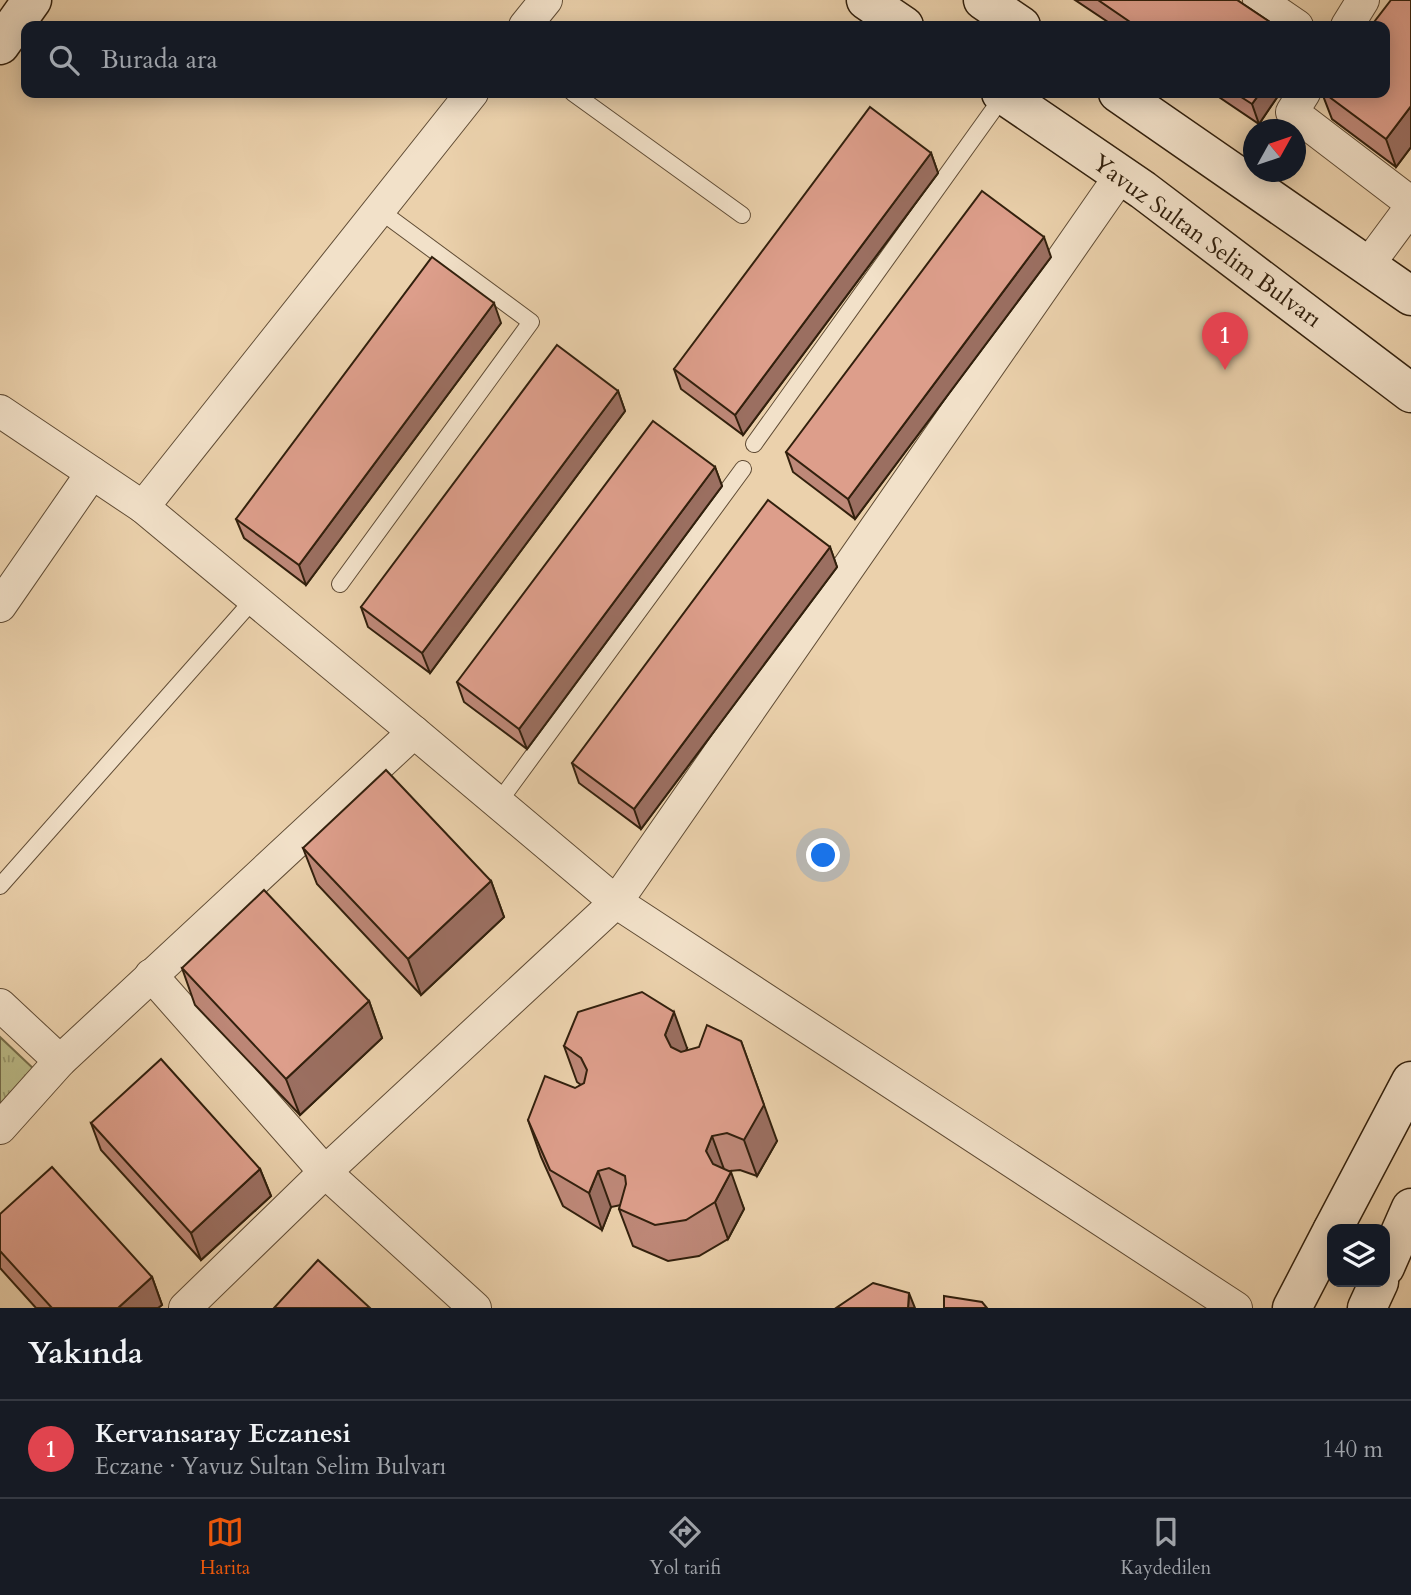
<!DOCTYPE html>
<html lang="tr">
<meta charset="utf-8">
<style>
:root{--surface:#171b24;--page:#20242c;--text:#f1f3f6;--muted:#9ea1a6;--line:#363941;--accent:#ea580c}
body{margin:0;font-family:Cardo,serif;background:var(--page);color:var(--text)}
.controls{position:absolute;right:21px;bottom:21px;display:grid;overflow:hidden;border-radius:14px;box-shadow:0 4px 18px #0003}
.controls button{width:63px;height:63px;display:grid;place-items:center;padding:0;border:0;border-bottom:2px solid var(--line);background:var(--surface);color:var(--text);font:35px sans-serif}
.compass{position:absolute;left:1243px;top:119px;width:63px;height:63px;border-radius:50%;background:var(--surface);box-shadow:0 4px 18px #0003;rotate:50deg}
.you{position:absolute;left:824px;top:856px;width:24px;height:24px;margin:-18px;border:5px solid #fff;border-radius:50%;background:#1a73e8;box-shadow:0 0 0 10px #1a73e833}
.badge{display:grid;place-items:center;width:46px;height:46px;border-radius:50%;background:var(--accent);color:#fff;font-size:23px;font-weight:700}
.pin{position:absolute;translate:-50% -58px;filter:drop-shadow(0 2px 4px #0008)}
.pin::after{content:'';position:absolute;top:37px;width:24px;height:21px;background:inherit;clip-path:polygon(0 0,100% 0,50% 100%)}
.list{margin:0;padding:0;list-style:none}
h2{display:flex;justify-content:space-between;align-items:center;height:91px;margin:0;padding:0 28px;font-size:30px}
h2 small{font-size:23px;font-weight:400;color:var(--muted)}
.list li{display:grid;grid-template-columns:46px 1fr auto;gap:21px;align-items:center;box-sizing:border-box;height:98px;padding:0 28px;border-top:2px solid var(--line)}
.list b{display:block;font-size:26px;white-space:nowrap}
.list p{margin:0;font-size:23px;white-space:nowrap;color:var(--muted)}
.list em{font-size:23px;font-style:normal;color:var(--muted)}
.icon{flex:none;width:38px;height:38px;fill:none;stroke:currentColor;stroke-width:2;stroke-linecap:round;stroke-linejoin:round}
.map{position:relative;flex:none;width:1411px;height:1308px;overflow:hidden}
.search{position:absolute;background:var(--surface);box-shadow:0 4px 18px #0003;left:21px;right:21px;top:21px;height:77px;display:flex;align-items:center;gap:18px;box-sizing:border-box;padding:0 24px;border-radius:14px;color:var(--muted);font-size:26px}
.sheet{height:189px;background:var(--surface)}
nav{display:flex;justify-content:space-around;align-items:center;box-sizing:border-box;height:98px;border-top:2px solid var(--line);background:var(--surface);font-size:19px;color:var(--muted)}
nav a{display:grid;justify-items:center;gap:4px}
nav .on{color:var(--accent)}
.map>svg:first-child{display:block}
</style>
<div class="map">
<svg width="1411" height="1308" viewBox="0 0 1411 1308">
<defs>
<pattern id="park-tufts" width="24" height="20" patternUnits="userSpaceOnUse" patternTransform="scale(1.75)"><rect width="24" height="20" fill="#baba87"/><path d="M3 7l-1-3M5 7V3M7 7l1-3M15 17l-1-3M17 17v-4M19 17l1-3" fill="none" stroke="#98976d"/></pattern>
</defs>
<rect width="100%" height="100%" fill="#ebd1ac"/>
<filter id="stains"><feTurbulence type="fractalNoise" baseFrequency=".00286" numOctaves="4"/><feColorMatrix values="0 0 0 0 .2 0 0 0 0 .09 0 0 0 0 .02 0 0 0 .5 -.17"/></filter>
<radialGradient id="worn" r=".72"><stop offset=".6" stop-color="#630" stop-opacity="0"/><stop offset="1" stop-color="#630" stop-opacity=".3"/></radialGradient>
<polygon fill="url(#park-tufts)" stroke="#766d4a" stroke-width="2" points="0,1037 37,1072 0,1106"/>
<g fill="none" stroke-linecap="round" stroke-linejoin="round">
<defs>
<g id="lane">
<polyline points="573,93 742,215"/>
<polyline points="754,444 1004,95"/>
<polyline points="340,584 531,322 379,210"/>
<polyline points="498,803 743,469"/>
<polyline points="0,886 254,599"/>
</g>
<g id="street">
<polyline points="1259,0 1297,26"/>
<polyline points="525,26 546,0"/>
<polyline points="1347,26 1363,0"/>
<polyline points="1304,93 1292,112 1411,203"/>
<polyline points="1121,175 616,902 1236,1308"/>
<polyline points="1368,265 1411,207"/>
<polyline points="0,411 143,507 414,732"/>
<polyline points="143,507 472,93"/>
<polyline points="0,606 92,473"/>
<polyline points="151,975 325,1172 475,1308"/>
<polyline points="0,1005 60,1061"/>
<polyline points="0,1128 60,1061 414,732 616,902 325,1172 185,1308"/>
</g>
<g id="secondary">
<polyline points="866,0 904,26"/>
<polyline points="983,0 1021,26"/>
<polyline points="0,45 32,0"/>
<polyline points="1001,93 1143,190 1411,393"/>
<polyline points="1118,93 1411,296"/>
<polyline points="1333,1229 1411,1081"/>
<polyline points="1385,1267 1411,1208"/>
<polyline points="1292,1308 1332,1231"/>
<polyline points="1367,1308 1379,1282"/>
</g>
</defs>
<use href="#lane" stroke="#604c35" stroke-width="18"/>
<use href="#street" stroke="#604c35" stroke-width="34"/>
<use href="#secondary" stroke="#32200d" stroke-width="41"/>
<use href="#lane" stroke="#f2e1c9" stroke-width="16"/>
<use href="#street" stroke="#f2e1c9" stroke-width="32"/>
<use href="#secondary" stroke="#f2e1c9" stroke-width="38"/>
</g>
<g fill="#be8878" stroke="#32200d" stroke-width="2">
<polygon points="1075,0 1237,0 1276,26 1114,26"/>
<polygon points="1411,0 1411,147 1396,167 1332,119 1322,93 1385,93"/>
<polygon points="1213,93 1280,93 1259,124"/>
<polygon points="931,153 938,173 743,435 681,389 674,369"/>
<polygon points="1051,257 855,519 793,472 786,452"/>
<polygon points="501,323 306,585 244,538 236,519"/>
<polygon points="618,391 625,411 430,673 368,627 361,607"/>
<polygon points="715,467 722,486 527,749 464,702 457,682"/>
<polygon points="830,547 837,567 641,829 579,783 572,763"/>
<polygon points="303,848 491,881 504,917 421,995 317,884"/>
<polygon points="182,968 369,1001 382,1038 300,1115 195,1005"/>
<polygon points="564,1046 687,1048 686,1051 777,1141 757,1176 740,1170 729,1171 744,1209 728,1239 699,1256 668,1261 633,1246 619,1209 621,1205 611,1207 602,1230 563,1206 541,1157 528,1120 581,1085 577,1082"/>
<polygon points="91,1123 260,1169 271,1196 201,1260 101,1150"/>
<polygon points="0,1214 152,1277 162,1305 158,1308 36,1308 0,1268"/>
</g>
<g fill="#9b6f61" stroke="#32200d" stroke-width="2">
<polygon points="1260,93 1280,93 1259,124 1252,104"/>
<polygon points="1411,106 1411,147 1396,167 1386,139"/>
<polygon points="931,153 938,173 743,435 735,415"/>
<polygon points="1044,237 1051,257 855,519 848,499"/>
<polygon points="494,303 501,323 306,585 299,565"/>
<polygon points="618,391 625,411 430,673 422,653"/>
<polygon points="715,467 722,486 527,749 519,729"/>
<polygon points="830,547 837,567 641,829 634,809"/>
<polygon points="491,881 504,917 421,995 408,959"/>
<polygon points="369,1001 382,1038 300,1115 286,1079"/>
<polygon points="674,1012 687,1048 679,1071 665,1035"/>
<polygon points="741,1041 777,1141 757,1176 744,1140"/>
<polygon points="712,1136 725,1172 719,1188 706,1151"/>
<polygon points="260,1169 271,1196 201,1260 191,1233"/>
<polygon points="598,1171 611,1207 602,1230 589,1193"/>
<polygon points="731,1172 744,1209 728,1239 715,1202"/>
<polygon points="152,1277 162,1305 158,1308 118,1308"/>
<polygon points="909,1293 915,1308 908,1308"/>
</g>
<g fill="#dd9e8b" stroke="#32200d" stroke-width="2">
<polygon points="1098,0 1237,0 1276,26 1136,26"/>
<polygon points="1391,0 1411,0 1411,106 1386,139 1324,93 1385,93 1385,26 1371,26"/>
<polygon points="1235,93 1260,93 1252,104"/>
<polygon points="870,107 931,153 735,415 674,369"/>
<polygon points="982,191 1044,237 848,499 786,452"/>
<polygon points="432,257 494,303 299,565 236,519"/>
<polygon points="557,345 618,391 422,653 361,607"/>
<polygon points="653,421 715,467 519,729 457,682"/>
<polygon points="768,500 830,547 634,809 572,763"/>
<polygon points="386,770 491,881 408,959 303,848"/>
<polygon points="264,890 369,1001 286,1079 182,968"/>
<polygon points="642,992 674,1012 665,1035 671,1047 681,1052 699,1047 707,1025 741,1041 764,1105 744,1140 727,1133 712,1136 706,1151 713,1164 731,1172 715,1202 686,1220 655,1225 619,1209 626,1184 625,1176 609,1168 598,1171 589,1193 550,1170 528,1120 545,1076 575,1088 584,1083 587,1070 581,1058 564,1046 578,1012"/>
<polygon points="161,1059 260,1169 191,1233 91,1123"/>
<polygon points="52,1167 152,1277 118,1308 52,1308 0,1251 0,1214"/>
<polygon points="318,1260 370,1308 274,1308"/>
<polygon points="873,1283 909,1293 908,1308 836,1308"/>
<polygon points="944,1296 982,1302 987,1308 944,1308"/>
</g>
<g text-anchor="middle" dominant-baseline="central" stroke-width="5" stroke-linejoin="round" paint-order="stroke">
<g font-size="24" fill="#32200d" stroke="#f2e1c9">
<text transform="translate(1207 241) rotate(36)">Yavuz Sultan Selim Bulvarı</text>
</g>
</g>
<rect width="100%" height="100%" filter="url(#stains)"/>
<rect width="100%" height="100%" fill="url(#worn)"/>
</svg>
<div class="controls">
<button><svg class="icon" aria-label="layers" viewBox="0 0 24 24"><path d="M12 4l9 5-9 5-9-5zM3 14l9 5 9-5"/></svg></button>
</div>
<svg class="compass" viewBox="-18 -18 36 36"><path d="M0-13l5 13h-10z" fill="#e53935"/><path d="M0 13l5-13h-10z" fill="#9ea1a6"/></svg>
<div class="you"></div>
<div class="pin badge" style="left:1225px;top:370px;background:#e0444e">1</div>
<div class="search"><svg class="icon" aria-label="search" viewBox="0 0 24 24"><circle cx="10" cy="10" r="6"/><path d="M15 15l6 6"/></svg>Burada ara</div>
</div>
<section class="sheet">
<h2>Yakında<small></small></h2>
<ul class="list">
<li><span class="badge" style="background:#e0444e">1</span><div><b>Kervansaray Eczanesi</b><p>Eczane · Yavuz Sultan Selim Bulvarı</p></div><em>140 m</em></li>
</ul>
</section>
<nav>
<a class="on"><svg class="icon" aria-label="map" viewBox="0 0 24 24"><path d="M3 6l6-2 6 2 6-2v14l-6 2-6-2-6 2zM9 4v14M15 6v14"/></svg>Harita</a>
<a><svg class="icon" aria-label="directions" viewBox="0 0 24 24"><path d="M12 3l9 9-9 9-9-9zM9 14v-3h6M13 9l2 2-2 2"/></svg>Yol tarifi</a>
<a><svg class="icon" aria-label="saved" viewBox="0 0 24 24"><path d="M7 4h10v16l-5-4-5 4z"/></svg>Kaydedilen</a>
</nav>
